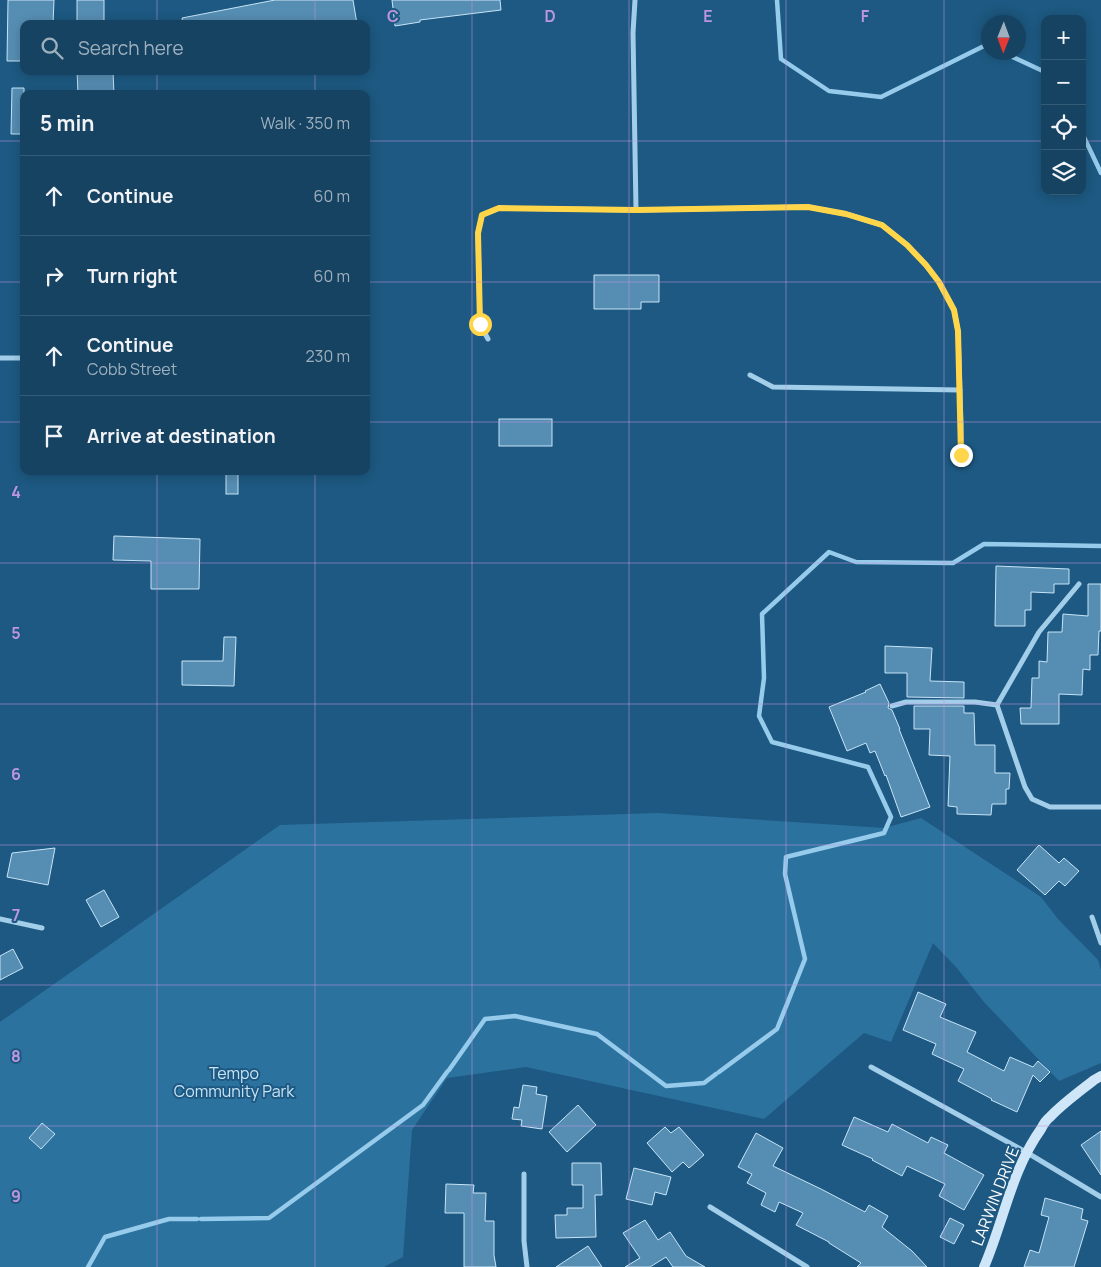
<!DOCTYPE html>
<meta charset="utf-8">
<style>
:root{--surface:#164362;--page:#1f4a68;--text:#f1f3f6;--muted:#9eb0be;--line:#355c77}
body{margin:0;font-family:Manrope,sans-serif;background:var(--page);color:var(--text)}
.controls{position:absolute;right:15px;top:15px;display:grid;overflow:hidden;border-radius:10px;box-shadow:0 2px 12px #0003}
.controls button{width:45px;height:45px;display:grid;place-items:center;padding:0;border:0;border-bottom:1px solid var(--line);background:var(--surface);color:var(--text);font:25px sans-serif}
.compass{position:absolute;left:981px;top:15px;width:45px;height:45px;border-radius:50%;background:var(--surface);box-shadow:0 2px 12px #0003;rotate:181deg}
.stop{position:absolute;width:15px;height:15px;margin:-11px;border:4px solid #ffd54a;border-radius:50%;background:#fff}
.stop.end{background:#ffd54a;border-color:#fff;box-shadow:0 1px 5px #0008}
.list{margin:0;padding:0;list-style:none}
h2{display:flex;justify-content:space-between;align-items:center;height:65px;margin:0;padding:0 20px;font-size:21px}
h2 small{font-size:16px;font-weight:400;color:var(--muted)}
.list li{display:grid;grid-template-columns:32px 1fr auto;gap:15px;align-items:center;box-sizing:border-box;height:80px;padding:0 20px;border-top:1px solid var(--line)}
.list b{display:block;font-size:19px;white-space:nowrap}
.list p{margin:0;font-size:16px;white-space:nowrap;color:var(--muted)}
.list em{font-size:16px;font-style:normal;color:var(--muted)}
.icon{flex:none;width:28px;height:28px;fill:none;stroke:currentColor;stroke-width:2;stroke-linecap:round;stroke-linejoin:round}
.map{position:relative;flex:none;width:1101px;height:1267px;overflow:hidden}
.search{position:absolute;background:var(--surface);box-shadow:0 2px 12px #0003;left:20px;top:20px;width:350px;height:55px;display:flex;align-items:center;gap:12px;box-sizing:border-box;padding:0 18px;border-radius:10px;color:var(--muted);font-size:19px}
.panel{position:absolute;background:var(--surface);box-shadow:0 2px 12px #0003;left:20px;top:90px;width:350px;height:385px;border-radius:10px}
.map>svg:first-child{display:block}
</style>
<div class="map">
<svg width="1101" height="1267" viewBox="0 0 1101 1267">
<rect width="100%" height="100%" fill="#1d5982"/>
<polygon fill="#2c729f" points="658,813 884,828 921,818 1041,897 1058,919 1098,960 1101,970 1101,1063 1059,1081 984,1002 956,967 933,943 891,1042 864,1033 764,1119 526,1067 447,1078 412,1130 403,1257 384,1267 0,1267 0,1022 280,825"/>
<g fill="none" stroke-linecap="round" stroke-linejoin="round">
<g stroke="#96cbeb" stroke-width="4.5">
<polyline points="777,0 781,59 829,91 881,97 986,45 988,47"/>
<polyline points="1002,52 1045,72"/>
<polyline points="1082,133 1101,173"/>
<polyline points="449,1070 485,1019 515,1016 597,1034 666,1086 704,1083 716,1074"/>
<polyline points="719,1072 777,1029 805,959 785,874 786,857 884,833 891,817 868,767 772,742 759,716 764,678 762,614 829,552 856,562 953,563 984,544 1101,546"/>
<polyline points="201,1219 269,1218 423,1105 447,1072"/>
<polyline points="88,1267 105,1237 169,1219 197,1219"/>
</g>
</g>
<g fill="#568eb3" stroke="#c7e4f7">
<polygon points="8,0 54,0 53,24 24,24 24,61 7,61"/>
<rect x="77" y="0" width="27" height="24"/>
<polygon points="275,0 353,0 357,24 183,24 182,18"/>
<polygon points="392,0 500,0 501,10 420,20 420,22 395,26"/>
<polygon points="77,71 113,71 114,94 78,94"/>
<polygon points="12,88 24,88 24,134 11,134"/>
<polygon points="594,275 659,275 659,302 641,302 641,309 594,309"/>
<rect x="499" y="419" width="53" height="27"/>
<rect x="226" y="471" width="12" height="23"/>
<polygon points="114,536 200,539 199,589 151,589 151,561 113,560"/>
<polygon points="996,566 1069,569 1069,584 1054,584 1054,593 1031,592 1031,610 1025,610 1025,626 995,626"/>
<polygon points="1088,584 1101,584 1101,631 1099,631 1098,655 1090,655 1090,670 1083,669 1082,695 1059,694 1059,724 1021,724 1020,708 1031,708 1032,678 1039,678 1039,661 1047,662 1048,632 1062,632 1063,614 1088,616"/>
<polygon points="224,637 236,637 234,686 182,685 182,661 223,661"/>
<polygon points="885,646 932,648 930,681 964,682 964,698 907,697 907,673 885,673"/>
<polygon points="880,684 889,703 888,708 892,710 900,729 899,729 930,807 901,817 886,775 885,776 875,751 870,753 866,743 847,751 829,707 866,692 865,691"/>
<polygon points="914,706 964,706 964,713 974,713 975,745 995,745 995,773 1010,773 1009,789 1006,789 1006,804 992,804 991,815 957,814 957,807 948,806 950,756 929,755 930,729 914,729"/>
<polygon points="1039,845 1059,863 1064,858 1079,871 1065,886 1059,881 1045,895 1017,870"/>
<polygon points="55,848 48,885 7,877 12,853"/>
<polygon points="104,890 119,917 101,927 86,900"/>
<polygon points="13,949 23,968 0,980 0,956"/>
<polygon points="918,992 946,1004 940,1017 976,1032 967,1052 1004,1071 1010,1057 1033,1067 1038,1061 1050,1072 1040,1082 1033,1075 1017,1112 991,1100 992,1099 958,1081 964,1069 932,1054 936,1044 903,1030"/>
<polygon points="523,1085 537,1087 536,1094 547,1096 542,1129 521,1126 522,1120 512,1119 514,1107 519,1108"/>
<polygon points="578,1105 596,1125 567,1152 549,1132"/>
<polygon points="854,1117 888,1132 892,1124 928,1143 931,1137 948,1145 944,1153 984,1175 964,1210 939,1196 945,1184 907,1166 902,1176 872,1160 873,1159 842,1145"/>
<polygon points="42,1123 55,1134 41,1149 29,1138"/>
<polygon points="665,1127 671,1133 679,1127 704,1155 689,1168 683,1162 672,1172 647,1143"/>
<polygon points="1101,1131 1101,1175 1081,1145"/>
<polygon points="756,1133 783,1148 773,1166 821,1189 865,1212 869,1205 888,1216 882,1227 912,1251 927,1267 857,1267 861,1263 829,1243 829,1242 796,1225 803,1213 779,1202 775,1212 761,1205 766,1193 747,1183 752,1174 738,1167"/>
<polygon points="572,1163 601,1163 602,1195 595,1195 596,1237 556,1238 555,1215 567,1215 567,1208 583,1208 583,1185 572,1185"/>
<polygon points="634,1168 671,1177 666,1195 655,1192 652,1205 626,1199"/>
<polygon points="446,1184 474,1185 473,1193 486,1193 485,1221 494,1221 494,1255 496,1267 464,1267 464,1213 445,1213"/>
<polygon points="1045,1198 1083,1209 1081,1219 1088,1221 1074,1267 1024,1267 1030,1250 1039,1253 1049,1217 1041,1215"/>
<polygon points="950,1218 964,1225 954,1244 940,1237"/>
<polygon points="645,1220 658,1240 670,1232 686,1256 705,1267 673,1267 666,1257 650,1267 625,1267 640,1258 623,1233"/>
<polygon points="588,1246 602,1267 556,1267"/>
</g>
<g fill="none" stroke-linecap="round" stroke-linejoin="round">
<g stroke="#a3ceea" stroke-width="5">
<polyline points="636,210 808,207 846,214 882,225 907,245 926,265 939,282 954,310 958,331 961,423 961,455"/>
<polyline points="488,339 480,324 478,233 482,215 499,208 636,210 633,33 635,0"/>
<polyline points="0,358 24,358"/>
<polyline points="750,375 773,387 960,390"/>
<polyline points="1079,584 1039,632 997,705 1025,787 1032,799 1050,807 1101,807"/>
<polyline points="892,706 906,702 975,702 997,705"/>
<polyline points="1092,917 1101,943"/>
<polyline points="0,919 42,928"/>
<polyline points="871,1067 1026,1152 1101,1197"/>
<polyline points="524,1174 524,1241 527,1267"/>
<polyline points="710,1207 807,1267"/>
</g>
<path stroke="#cee6f7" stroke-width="10" d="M 984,1267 C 1004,1221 1011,1171 1041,1129 C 1043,1125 1046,1120 1050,1117 C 1062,1104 1080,1091 1094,1080 L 1101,1076"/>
</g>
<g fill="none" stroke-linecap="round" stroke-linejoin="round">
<polyline stroke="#ffd54a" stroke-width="6" points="480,324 478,233 482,215 499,208 636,210 808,207 846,214 882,225 907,245 926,265 939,282 954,310 958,331 961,455"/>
</g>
<path fill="none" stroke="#bd96df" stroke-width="1" stroke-opacity="0.55" d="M 157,0 L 157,24M 315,0 L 315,24M 472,0 L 472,1267M 629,0 L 629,1267M 786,0 L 786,1267M 944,0 L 944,1267M 157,71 L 157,94M 315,71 L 315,94M 0,141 L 24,141M 366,141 L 1045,141M 1082,141 L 1101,141M 0,282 L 24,282M 366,282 L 1101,282M 0,422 L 24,422M 366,422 L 1101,422M 157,471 L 157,1267M 315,471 L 315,1267M 0,563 L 1101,563M 0,704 L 1101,704M 0,845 L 1101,845M 0,985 L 1101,985M 0,1126 L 1101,1126"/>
<g text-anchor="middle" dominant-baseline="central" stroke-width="4" stroke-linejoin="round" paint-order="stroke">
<g font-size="16" fill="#c7e4f7" stroke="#1d5982">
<text x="234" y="1073">Tempo<tspan x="234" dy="18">Community Park</tspan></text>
</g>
<g font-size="16" fill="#fff" stroke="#1d5982">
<text transform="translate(995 1196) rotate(-69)">LARWIN DRIVE</text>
</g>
</g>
<g font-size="16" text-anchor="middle" font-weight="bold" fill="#bd96df" stroke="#1d5982" stroke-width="4" stroke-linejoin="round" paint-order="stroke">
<text x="393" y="22">C</text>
<text x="550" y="22">D</text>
<text x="708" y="22">E</text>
<text x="865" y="22">F</text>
<text x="16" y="498">4</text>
<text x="16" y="639">5</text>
<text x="16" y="780">6</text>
<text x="16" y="921">7</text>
<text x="16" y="1062">8</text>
<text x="16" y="1202">9</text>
</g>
</svg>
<div class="controls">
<button>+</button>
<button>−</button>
<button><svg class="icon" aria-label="locate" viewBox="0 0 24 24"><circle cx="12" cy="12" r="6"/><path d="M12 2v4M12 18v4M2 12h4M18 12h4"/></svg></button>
<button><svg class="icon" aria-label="layers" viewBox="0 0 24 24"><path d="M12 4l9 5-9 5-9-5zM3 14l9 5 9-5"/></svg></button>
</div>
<svg class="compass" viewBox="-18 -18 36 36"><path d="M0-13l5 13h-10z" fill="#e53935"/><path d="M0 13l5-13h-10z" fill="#9eb0be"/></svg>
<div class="stop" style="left:480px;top:324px"></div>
<div class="stop end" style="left:961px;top:455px"></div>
<div class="search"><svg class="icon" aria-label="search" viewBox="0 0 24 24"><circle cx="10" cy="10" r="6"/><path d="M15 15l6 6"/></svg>Search here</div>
<section class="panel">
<h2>5 min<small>Walk · 350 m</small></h2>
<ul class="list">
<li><svg class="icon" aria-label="ahead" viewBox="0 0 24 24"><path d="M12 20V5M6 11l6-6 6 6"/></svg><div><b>Continue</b></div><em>60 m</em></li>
<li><svg class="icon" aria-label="right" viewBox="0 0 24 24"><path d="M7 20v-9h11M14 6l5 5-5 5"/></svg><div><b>Turn right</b></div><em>60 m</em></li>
<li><svg class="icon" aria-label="ahead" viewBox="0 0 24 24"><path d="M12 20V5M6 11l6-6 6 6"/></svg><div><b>Continue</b><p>Cobb Street</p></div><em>230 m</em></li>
<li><svg class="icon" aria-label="arrive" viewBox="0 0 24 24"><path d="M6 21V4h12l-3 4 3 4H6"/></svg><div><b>Arrive at destination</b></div></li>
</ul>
</section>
</div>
